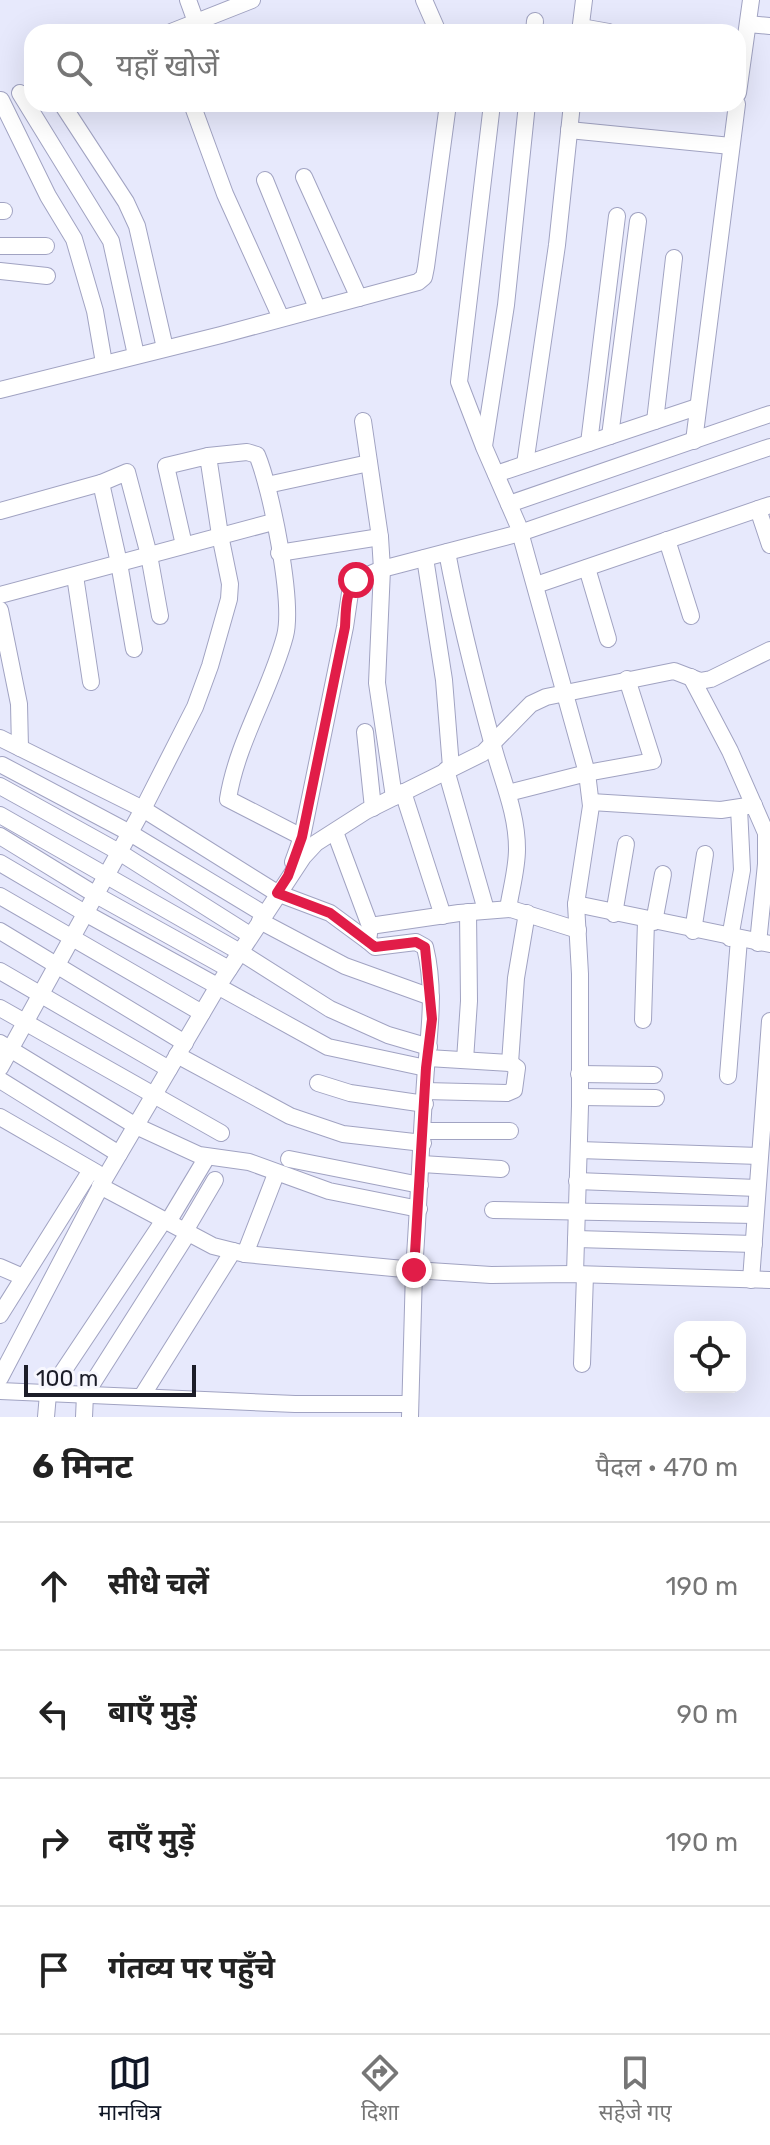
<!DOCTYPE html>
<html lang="hi">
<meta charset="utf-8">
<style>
body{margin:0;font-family:Rubik,"Noto Sans Devanagari",sans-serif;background:#f2f2f2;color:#222}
.controls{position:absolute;right:24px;bottom:24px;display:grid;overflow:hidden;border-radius:16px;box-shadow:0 8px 32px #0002}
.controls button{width:72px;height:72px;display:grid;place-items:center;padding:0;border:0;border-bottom:2px solid #e0e0e0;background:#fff;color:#222;font:40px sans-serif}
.scale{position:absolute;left:24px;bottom:20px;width:172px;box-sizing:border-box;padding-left:8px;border:4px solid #1c1d28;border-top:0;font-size:22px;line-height:28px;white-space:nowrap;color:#1c1d28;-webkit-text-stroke:6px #f7f7fe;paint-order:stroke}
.stop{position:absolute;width:24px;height:24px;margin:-18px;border:6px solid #e11d48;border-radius:50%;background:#fff}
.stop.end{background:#e11d48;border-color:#fff;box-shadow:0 2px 8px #0008}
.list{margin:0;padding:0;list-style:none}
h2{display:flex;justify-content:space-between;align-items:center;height:104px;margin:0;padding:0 32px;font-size:34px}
h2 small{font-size:26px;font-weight:400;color:#767676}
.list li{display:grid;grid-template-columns:52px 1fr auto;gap:24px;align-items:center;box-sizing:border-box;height:128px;padding:0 32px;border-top:2px solid #e0e0e0}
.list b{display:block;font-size:30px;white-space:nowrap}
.list em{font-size:26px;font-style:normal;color:#767676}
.icon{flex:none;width:44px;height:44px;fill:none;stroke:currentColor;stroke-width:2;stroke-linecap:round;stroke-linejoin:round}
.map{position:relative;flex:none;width:770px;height:1417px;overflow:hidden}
.search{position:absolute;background:#fff;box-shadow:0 8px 32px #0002;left:24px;right:24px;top:24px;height:88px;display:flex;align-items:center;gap:20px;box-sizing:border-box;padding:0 28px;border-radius:24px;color:#767676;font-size:30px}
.sheet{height:616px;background:#fff}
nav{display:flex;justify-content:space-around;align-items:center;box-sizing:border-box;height:112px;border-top:2px solid #e0e0e0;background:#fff;font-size:22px;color:#767676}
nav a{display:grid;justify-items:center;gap:4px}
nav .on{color:#111827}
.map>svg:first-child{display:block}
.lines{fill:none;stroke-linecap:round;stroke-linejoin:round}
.minor-casing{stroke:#a1a3c2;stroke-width:18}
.minor{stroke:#fff;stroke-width:16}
.route{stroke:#e11d48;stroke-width:10}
</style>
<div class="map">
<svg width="770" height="1417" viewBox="0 0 770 1417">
<rect width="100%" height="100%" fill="#e7e9fc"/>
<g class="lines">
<defs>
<g id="minor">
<polyline points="188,0 196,22"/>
<polyline points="424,0 438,32"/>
<polyline points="748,24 770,26"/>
<polyline points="581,27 609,32"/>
<polyline points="171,32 252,0"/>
<polyline points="534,32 535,21"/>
<polyline points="580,32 584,0"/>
<polyline points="20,93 111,241 136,355"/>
<polyline points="738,93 751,0"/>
<polyline points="1,100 48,196 74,239 95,311 104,363"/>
<polyline points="62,104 126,202 137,226 165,348"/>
<polyline points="192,104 225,194 281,318"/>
<polyline points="492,104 459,382 484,447 518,525 587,773 591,806 576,904 580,974 580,1106 575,1274"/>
<polyline points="569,130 731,146"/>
<polyline points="304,177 359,298"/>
<polyline points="265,180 317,308"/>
<polyline points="0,211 4,211"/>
<polyline points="0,246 46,246"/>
<polyline points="0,271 47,276"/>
<polyline points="0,390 221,335 418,282 424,277 426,267 448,104"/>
<polyline points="363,421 380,537 382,569 377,683 394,797"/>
<polyline points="655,421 674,258"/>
<polyline points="610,436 638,221"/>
<polyline points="694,441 737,104"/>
<polyline points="589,443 617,216"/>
<polyline points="484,446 506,305 527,104"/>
<path d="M 208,456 L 247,452 L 257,455 C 271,488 294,602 285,636 C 270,692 237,742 228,799 L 302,837"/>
<polyline points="525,464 557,245 572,104"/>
<polyline points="496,474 697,407"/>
<polyline points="101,483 119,563 134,649"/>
<polyline points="267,485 369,463"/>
<polyline points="509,504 770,414"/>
<polyline points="758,509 770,545"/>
<polyline points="0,511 101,483 127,472 149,555 160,616"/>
<polyline points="667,540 691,616"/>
<path d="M 447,552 C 459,616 475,679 492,742 C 501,778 517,811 517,849 C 517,869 511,889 508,909"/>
<polyline points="279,553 380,537"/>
<polyline points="425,558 444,680 451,767"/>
<polyline points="587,568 608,639"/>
<polyline points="75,576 91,682"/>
<polyline points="536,585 770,505"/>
<polyline points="0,595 273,522"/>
<polyline points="0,610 19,704 20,748"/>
<polyline points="691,677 730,751 766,833 766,864 758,943"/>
<polyline points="365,732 373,808"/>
<polyline points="0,738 143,809 277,893 330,913 368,941"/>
<polyline points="2,765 130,833 264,914"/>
<polyline points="446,770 486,910"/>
<polyline points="0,786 119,852 250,935"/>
<polyline points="403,792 443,916"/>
<polyline points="508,793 587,773 653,761 627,679"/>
<polyline points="591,802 721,810 754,805"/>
<polyline points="0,815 240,952 330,1009 388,1035 429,1047"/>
<path d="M 335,832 L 370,926 L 368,941 L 375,947 L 416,942 L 425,947 C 435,988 430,1027 426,1068 C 421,1135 419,1203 414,1270 L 491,1275 L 575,1274 L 770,1280"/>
<polyline points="0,836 96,895 229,969"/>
<polyline points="293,862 302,837 345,627 351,586 356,580 382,569 520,533 770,447"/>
<polyline points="0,863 85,913 328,1047 426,1068"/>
<polyline points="0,896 202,1013"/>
<polyline points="576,904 770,944"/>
<polyline points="614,914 626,844"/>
<polyline points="260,921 345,966 431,997"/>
<polyline points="654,922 663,874"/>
<polyline points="370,926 459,913 511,909 578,930"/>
<polyline points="0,931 185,1043"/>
<polyline points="693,931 705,854"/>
<polyline points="730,938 742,870 739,808"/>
<polyline points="0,971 169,1069"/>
<polyline points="0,1008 221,1133"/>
<polyline points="643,1020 646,921"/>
<polyline points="0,1043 136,1126 199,1155 249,1162 329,1191 419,1209"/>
<polyline points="177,1055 290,1116 343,1134 423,1143"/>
<polyline points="465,1060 469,1001 468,912"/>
<polyline points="510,1063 516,978 527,913"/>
<polyline points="0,1068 143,809 195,707 210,666 229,599 230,584 220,535 208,456 166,466 184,545"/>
<polyline points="579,1074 654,1075"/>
<polyline points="728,1076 739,939"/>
<polyline points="0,1080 119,1154"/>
<polyline points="318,1083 350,1093 425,1104"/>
<polyline points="425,1091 507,1093 514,1090 517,1068 510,1063 428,1058"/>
<polyline points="580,1097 656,1098"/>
<polyline points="0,1117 97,1173"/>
<polyline points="424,1131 510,1131"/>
<polyline points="579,1150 759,1156"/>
<polyline points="289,1159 420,1185"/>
<polyline points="422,1164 501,1169"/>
<polyline points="577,1181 757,1188"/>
<polyline points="100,1186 213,1246 245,1254 414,1270 410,1417"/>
<polyline points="493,1210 755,1215"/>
<polyline points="168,1222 207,1157"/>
<polyline points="185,1231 215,1180"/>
<polyline points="576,1239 754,1244"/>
<polyline points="245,1254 276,1174"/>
<polyline points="0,1267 23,1277"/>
<polyline points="751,1280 770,1021"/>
<polyline points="0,1315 91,1170"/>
<polyline points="582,1364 585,1275"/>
<polyline points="0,1378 105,1178 218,986 303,857 316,843 366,811 483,753 531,704 546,697 674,671 700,681 711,679 770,650"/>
<polyline points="0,1391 295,1404 410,1404"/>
<polyline points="142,1396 233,1251"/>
<polyline points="46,1417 48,1394 164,1220"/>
<polyline points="84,1417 85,1395 188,1233"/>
</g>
</defs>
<use href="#minor" class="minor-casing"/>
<use href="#minor" class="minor"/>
</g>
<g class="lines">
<path class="route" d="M 356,580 C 345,593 346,611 345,627 L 302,837 L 288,876 L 277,893 L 330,913 L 375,947 L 416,942 L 425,947 L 432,1019 L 426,1068 L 414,1270"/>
</g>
</svg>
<div class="controls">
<button><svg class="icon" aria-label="locate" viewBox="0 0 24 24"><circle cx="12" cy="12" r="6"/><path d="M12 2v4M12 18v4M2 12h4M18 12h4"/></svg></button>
</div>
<div class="scale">100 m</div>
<div class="stop" style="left:356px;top:580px"></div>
<div class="stop end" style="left:414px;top:1270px"></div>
<div class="search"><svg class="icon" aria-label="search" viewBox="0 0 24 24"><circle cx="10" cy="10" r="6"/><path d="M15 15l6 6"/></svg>यहाँ खोजें</div>
</div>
<section class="sheet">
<h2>6 मिनट<small>पैदल · 470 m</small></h2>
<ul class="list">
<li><svg class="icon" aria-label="ahead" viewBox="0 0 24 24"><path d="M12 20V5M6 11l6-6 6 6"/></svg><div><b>सीधे चलें</b></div><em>190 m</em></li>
<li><svg class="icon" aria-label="left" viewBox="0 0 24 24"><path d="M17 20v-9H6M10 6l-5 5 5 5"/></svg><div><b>बाएँ मुड़ें</b></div><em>90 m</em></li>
<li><svg class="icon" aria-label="right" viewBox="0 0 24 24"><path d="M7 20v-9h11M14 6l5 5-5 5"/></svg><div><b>दाएँ मुड़ें</b></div><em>190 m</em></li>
<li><svg class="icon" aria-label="arrive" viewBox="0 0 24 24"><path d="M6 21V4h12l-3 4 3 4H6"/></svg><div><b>गंतव्य पर पहुँचे</b></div></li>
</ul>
</section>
<nav>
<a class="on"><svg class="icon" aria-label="map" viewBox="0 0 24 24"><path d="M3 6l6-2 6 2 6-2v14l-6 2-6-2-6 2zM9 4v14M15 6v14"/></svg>मानचित्र</a>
<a><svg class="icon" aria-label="directions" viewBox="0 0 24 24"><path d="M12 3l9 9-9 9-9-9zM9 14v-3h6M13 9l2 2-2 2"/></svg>दिशा</a>
<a><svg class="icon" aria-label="saved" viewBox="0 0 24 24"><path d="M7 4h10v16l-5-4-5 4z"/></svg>सहेजे गए</a>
</nav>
